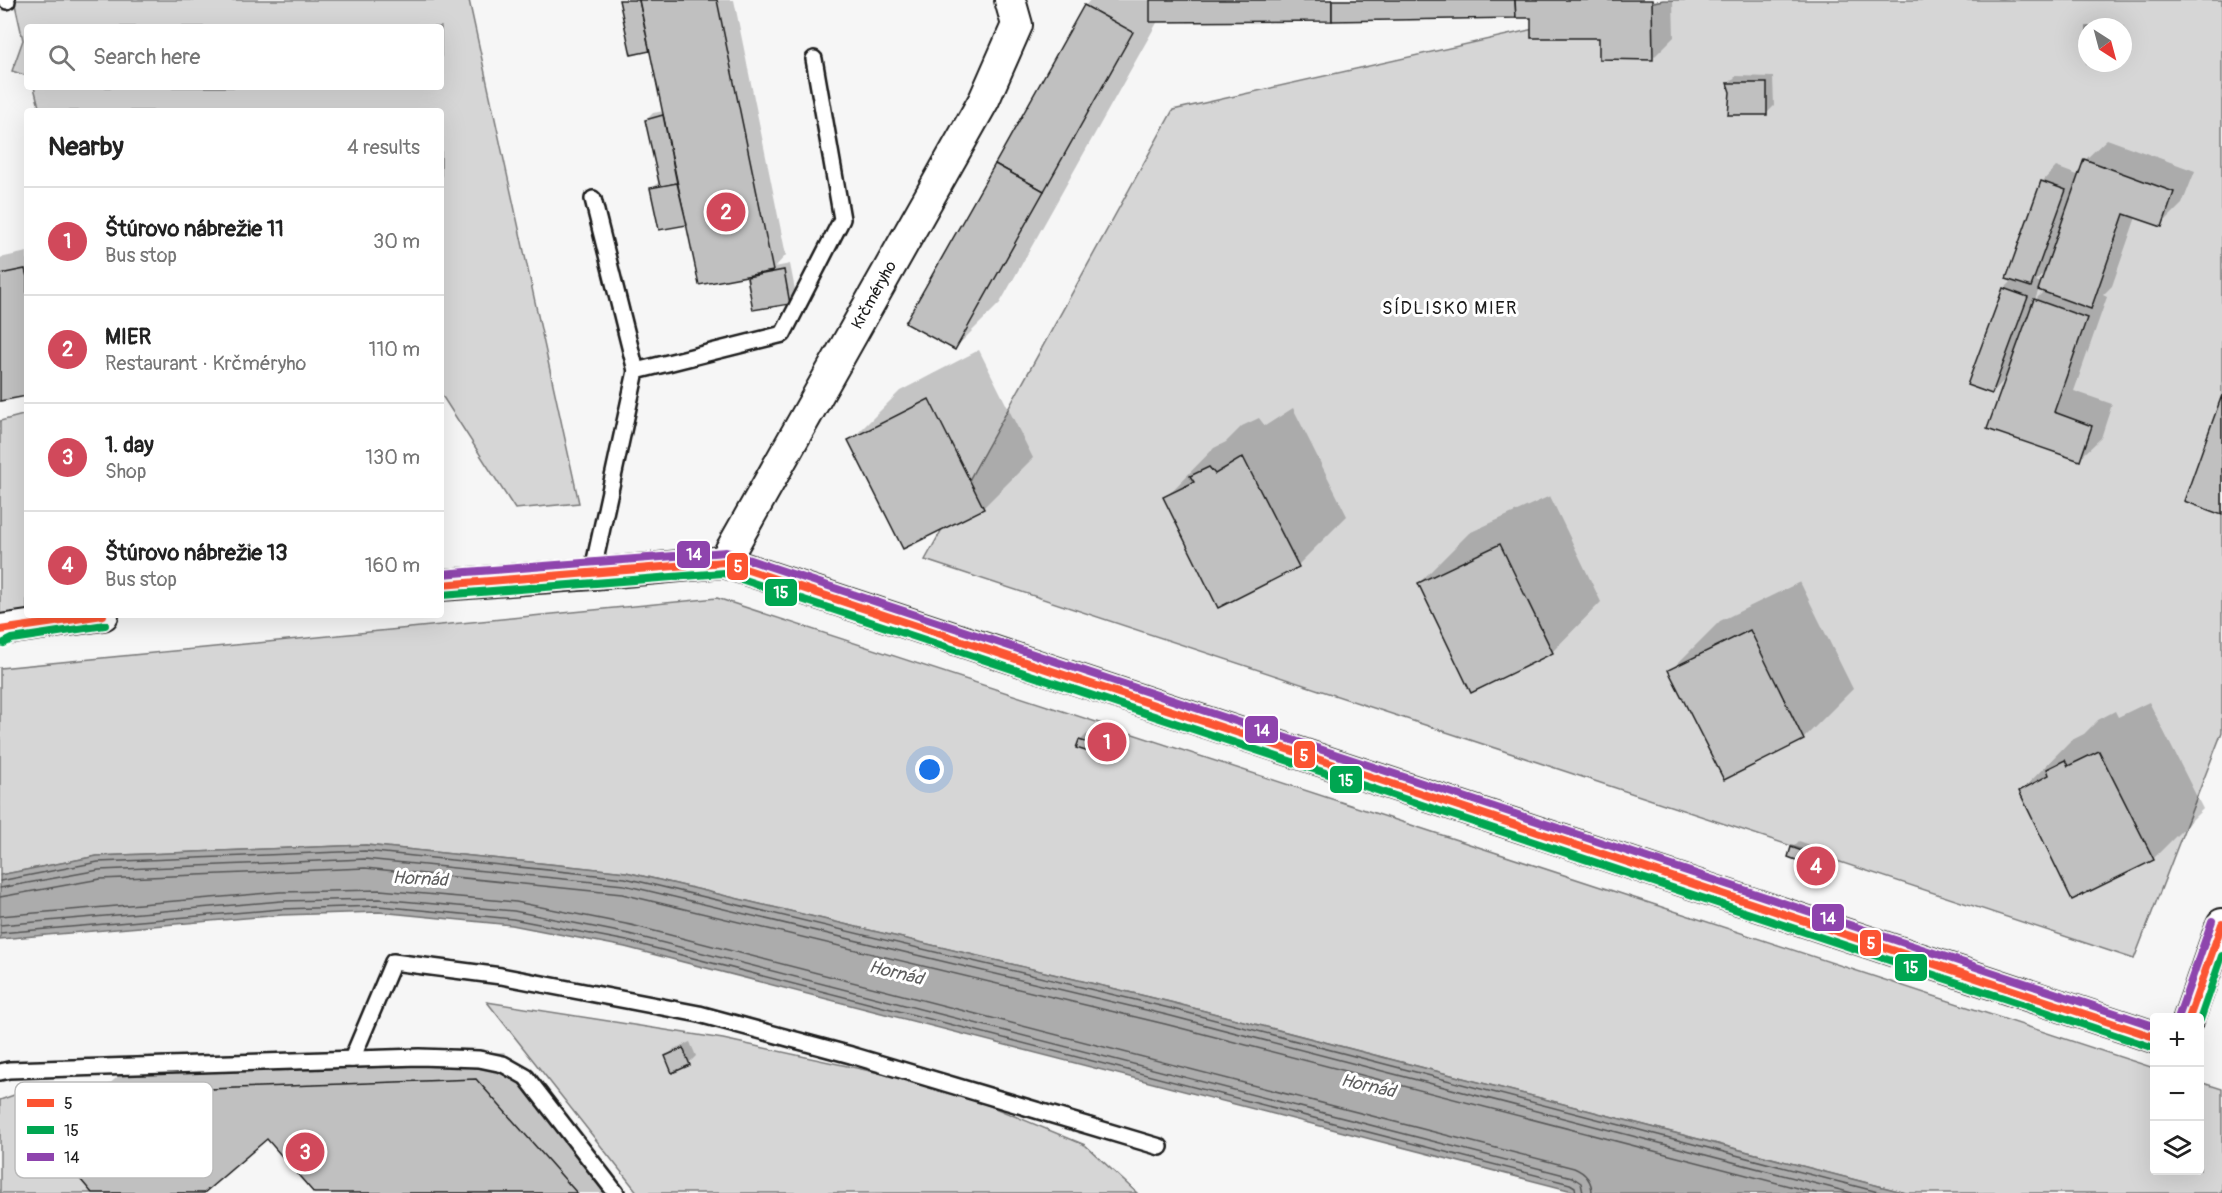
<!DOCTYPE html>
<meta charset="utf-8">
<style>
body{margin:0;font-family:Pangolin,sans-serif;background:#f2f2f2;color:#222}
.controls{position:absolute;right:18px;bottom:18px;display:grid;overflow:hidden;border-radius:6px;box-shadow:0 6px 24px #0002}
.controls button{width:54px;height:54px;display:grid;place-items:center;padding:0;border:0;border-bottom:2px solid #e0e0e0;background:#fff;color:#222;font:30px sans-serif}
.compass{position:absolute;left:2078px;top:18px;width:54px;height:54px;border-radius:50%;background:#fff;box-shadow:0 6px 24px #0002;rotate:144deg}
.you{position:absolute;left:930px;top:770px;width:21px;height:21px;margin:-15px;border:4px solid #fff;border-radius:50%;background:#1a73e8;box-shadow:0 0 0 9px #1a73e833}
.badge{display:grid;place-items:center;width:39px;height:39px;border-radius:50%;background:#d1495b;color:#fff;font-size:20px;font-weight:700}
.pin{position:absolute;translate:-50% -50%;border:3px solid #fff;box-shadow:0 2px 6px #0006}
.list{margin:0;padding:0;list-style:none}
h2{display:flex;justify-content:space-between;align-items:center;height:78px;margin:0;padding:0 24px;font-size:26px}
h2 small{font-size:20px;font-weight:400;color:#767676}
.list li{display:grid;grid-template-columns:39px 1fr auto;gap:18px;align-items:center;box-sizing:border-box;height:108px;padding:0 24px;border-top:2px solid #e0e0e0}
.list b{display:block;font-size:22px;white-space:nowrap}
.list p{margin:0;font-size:20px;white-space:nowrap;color:#767676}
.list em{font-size:20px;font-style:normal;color:#767676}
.icon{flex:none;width:33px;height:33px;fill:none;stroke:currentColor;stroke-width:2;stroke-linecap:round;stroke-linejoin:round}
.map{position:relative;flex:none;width:2222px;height:1193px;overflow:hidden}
.search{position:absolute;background:#fff;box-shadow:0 6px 24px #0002;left:24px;top:24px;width:420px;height:66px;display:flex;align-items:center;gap:15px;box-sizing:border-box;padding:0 21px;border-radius:6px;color:#767676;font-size:22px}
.panel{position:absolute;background:#fff;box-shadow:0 6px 24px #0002;left:24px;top:108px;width:420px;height:510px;border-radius:6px}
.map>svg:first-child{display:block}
.green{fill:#d6d6d6;stroke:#797979;stroke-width:1.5;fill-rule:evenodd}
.water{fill:#acacac;stroke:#727272;stroke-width:1.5}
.shadow{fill:#0003;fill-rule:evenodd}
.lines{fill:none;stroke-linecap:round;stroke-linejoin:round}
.shore{stroke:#565656;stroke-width:1.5}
.building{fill:#c0c0c0;stroke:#1c1c1c;stroke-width:1.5}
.service-casing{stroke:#1c1c1c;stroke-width:20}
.minor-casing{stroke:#1c1c1c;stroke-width:34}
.service{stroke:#fff;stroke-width:15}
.minor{stroke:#fff;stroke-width:30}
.bus-1-casing{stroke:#fff;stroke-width:12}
.bus-2-casing{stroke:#fff;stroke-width:12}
.bus-3-casing{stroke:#fff;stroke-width:12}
.bus-1{stroke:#fc5432;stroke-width:8}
.bus-2{stroke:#00a651;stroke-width:8}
.bus-3{stroke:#8e44ad;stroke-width:8}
.labels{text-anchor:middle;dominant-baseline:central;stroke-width:6;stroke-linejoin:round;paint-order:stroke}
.street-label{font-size:16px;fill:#1c1c1c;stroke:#fff}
.neighbourhood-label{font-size:18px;letter-spacing:1.5px;fill:#1c1c1c;stroke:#fff}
.water-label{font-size:18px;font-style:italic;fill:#5d5d5d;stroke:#fff}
.key{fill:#fff;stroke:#bbb;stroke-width:1.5}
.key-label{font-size:16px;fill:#1c1c1c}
.line-badge{stroke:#fff;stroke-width:2}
.badge-label{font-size:16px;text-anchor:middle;font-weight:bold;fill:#fff}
</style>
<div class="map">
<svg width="2222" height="1193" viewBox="0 0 2222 1193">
<rect width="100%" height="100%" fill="#f6f6f6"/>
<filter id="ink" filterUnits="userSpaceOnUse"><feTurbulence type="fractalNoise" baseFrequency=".0167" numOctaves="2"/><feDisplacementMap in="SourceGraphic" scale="12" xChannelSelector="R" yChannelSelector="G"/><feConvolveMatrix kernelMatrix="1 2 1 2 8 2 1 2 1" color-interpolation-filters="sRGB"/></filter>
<g filter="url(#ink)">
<g class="green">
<polygon points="14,0 469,0 579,503 515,509 441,394 441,111 40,111 34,87 441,87 441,27 27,27 27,76 12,71 23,40"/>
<path d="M 1663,0 L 2222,0 L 2222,732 L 2134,959 L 925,560 L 1173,110 ZM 2087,27 L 2123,27 L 2123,63 L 2087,63 Z"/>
<polygon points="27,414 27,614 0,617 0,421"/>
<polygon points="717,598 2154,1068 2154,1170 2200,1170 2200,1082 2222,1089 2222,1193 1906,1193 1170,1002 626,872 366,845 97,856 0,875 0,668"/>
<polygon points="487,1002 723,1039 944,1087 1085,1145 1137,1193 638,1193"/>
<polygon points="91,1094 177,1193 0,1193 0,1100 14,1095"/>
</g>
<polygon class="water" points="366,845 626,872 1170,1002 1906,1193 1580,1193 625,947 512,925 379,912 282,915 0,939 0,875 97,856"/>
<g class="shadow">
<polygon points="621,0 734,0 786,255 775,267 790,264 796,295 789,302 749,277 752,274 688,223 652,189 660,181 646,120 653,113 664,111 651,49"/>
<polygon points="1090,0 1673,0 1674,37 1653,58 1601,37 1533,17 1158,21 1000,303 955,348 1085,6"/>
<polygon points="1736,76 1773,77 1774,106 1767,113 1731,92 1729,83"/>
<path d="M 2107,139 L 2195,171 L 2182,204 L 2161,225 L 2136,217 L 2112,286 L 2103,295 L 2107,297 L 2074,391 L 2112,404 L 2101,438 L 2079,459 L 2007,377 L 1992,393 L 2004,289 L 2013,280 L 2042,182 L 2056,167 L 2080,176 L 2085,160 ZM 2047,270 L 2042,283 L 2036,281 ZM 2039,289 L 2044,291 L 2035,300 Z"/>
<polygon points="27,252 27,394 0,400 0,258"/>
<polygon points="979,350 1033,458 983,508 904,547 850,441 900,391"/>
<polygon points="1293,408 1347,516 1298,565 1165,498 1214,448 1226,442 1242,426 1259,418 1265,426"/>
<polygon points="1550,496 1601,602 1552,652 1419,583 1469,533"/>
<polygon points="1800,582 1853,689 1803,739 1724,778 1670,671 1720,621"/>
<polygon points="2149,702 2203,809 2153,859 2021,791 2070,741 2084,734 2098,720 2115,711 2118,717"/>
<polygon points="1087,734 1107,740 1105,746 1098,753 1080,741"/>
<polygon points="1799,841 1822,849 1819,856 1794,846 1794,850 1817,858 1812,864 1790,856 1792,848"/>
<polygon points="690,1042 696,1056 689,1063 673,1071 667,1056 674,1049"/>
<polygon points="504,1052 628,1193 316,1193 267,1137 202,1193 94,1193 49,1140 76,1113 130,1066"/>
</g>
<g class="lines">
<g class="shore">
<polyline points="0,881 98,862 365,851 625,878 1169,1008 1882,1193"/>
<polyline points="0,888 99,870 365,859 624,885 1167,1015 1852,1193"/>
<polyline points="0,897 100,879 365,868 622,894 1165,1024 1816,1193"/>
<path d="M 0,916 L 280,892 L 380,890 L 516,902 L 631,925 L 1574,1168 C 1586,1173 1592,1181 1592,1193"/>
<polyline points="0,925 281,901 379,899 514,911 629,934 1572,1177 1581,1183 1583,1193"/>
<polyline points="0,933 281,909 379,906 513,919 627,941 1570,1184 1575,1187 1576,1193"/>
</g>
</g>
<g class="building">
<polygon points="619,0 639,0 650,51 631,55"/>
<polygon points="639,0 717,0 773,271 699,285"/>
<polygon points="1150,0 1332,0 1332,21 1150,22"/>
<polygon points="1332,0 1515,0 1516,18 1332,21"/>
<polygon points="1515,0 1652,0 1653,60 1599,59 1599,38 1531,38 1531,18 1516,18"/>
<polygon points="1084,5 1133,32 1044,191 995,164"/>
<polygon points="1727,83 1767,83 1767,115 1728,115 1730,92"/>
<polygon points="663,115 677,183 660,187 645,120"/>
<polygon points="2084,159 2174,192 2162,227 2124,214 2091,309 2038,290"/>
<polygon points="995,164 1044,191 955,350 905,323"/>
<polygon points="2041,181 2066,190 2031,287 2006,279"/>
<polygon points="677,183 687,225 659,230 650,188"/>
<polygon points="25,269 27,277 27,396 0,401 0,274"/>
<polygon points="784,270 790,304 753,310 747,277"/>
<polygon points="2003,288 2028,297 1992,394 1967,385"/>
<polygon points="2034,299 2087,318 2054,412 2092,426 2080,461 1987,429"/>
<polygon points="2222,395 2222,515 2184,501"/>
<polygon points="929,399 984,509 903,549 848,440"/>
<polygon points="1243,457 1299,567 1218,608 1163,497 1194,482 1190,476 1209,467 1215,474"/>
<polygon points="1500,544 1553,653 1471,693 1418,583"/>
<polygon points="1750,630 1804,740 1724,780 1668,670"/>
<polygon points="1079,740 1101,747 1099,755 1076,748"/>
<polygon points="2099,751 2154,860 2072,900 2019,791 2049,775 2047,769 2065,760 2068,766"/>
<polygon points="1791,847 1816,856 1812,866 1788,857"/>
<polygon points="683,1048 690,1065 672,1073 665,1056"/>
<polygon points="476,1079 577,1193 314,1193 267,1139 204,1193 92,1193 47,1140 101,1093"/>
</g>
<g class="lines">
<defs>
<g id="service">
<polyline points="6,0 7,1"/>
<polyline points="593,199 636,371"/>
<polyline points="592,574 636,371 783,334 842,219 814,59"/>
<polyline points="352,1059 393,962 501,976 699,1014 851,1055 1160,1147"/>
<polyline points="0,1072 9,1070 419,1057 479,1059 503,1064 526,1077 616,1193"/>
</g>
<g id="minor">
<polyline points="724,562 984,100 1017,25 1010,0"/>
<polyline points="441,585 592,574 724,562 2154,1037"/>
<polyline points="0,630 103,615"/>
<polyline points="2189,1018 2222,924"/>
</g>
</defs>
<use href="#service" class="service-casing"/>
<use href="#minor" class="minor-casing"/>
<use href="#service" class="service"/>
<use href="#minor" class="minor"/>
<defs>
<g id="bus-1">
<polyline points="441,585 724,562 2154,1037"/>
<polyline points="0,630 103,615"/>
<polyline points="2189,1018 2222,924"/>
</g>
<g id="bus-2">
<polyline points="442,595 723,573 2151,1047"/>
<polyline points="4,643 12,639 105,625"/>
<polyline points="2200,1020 2222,956"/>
</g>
<g id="bus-3">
<polyline points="441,574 726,552 2154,1026"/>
<polyline points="2179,1015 2212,921"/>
</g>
</defs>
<use href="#bus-1" class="bus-1-casing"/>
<use href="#bus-2" class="bus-2-casing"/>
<use href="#bus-3" class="bus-3-casing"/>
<use href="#bus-1" class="bus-1"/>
<use href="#bus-2" class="bus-2"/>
<use href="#bus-3" class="bus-3"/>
</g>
</g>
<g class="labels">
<g class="street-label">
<text transform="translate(874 295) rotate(-61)">Krčméryho</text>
</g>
<g class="neighbourhood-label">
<text x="1450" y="308">SÍDLISKO MIER</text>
</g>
<g class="water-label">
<text transform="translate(420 879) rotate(3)">Hornád</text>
<text transform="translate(896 973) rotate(14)">Hornád</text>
<text transform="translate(1368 1086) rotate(13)">Hornád</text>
</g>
</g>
<rect x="15" y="1082" width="198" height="96" rx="9" class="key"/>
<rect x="27" y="1099" width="27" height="8" fill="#fc5432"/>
<rect x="27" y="1126" width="27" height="8" fill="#00a651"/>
<rect x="27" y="1153" width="27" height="8" fill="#8e44ad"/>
<g class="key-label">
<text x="64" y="1109">5</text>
<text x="64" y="1136">15</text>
<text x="64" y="1163">14</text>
</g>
<g class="line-badge">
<rect x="676" y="540" width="35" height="29" rx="6" fill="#8e44ad"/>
<rect x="726" y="552" width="23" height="29" rx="6" fill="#fc5432"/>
<rect x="764" y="578" width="34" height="29" rx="6" fill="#00a651"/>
<rect x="1244" y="715" width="35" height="29" rx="6" fill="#8e44ad"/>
<rect x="1293" y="740" width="23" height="29" rx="6" fill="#fc5432"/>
<rect x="1329" y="765" width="34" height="29" rx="6" fill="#00a651"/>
<rect x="1811" y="903" width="34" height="29" rx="6" fill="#8e44ad"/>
<rect x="1859" y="929" width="23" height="28" rx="6" fill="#fc5432"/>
<rect x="1894" y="953" width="34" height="29" rx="6" fill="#00a651"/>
</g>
<g class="badge-label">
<text x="694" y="560">14</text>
<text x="738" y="572">5</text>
<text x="781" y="598">15</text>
<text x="1262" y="736">14</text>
<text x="1304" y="761">5</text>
<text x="1346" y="786">15</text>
<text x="1828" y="924">14</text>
<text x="1871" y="949">5</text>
<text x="1911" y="973">15</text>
</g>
</svg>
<div class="controls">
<button>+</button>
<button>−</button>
<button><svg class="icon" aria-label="layers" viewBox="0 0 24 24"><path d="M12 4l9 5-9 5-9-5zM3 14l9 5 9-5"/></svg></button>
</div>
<svg class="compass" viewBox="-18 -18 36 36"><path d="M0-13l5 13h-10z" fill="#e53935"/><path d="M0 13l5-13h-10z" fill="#767676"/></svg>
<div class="you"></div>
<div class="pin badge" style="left:1107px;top:742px">1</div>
<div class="pin badge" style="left:726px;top:212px">2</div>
<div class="pin badge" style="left:305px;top:1152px">3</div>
<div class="pin badge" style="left:1816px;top:866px">4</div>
<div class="search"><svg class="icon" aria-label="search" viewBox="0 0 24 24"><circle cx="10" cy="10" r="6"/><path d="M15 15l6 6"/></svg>Search here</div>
<section class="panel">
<h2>Nearby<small>4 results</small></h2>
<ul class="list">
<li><span class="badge">1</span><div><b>Štúrovo nábrežie 11</b><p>Bus stop</p></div><em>30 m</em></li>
<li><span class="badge">2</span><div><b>MIER</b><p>Restaurant · Krčméryho</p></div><em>110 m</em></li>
<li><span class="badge">3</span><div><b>1. day</b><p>Shop</p></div><em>130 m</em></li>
<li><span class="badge">4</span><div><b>Štúrovo nábrežie 13</b><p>Bus stop</p></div><em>160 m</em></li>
</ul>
</section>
</div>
